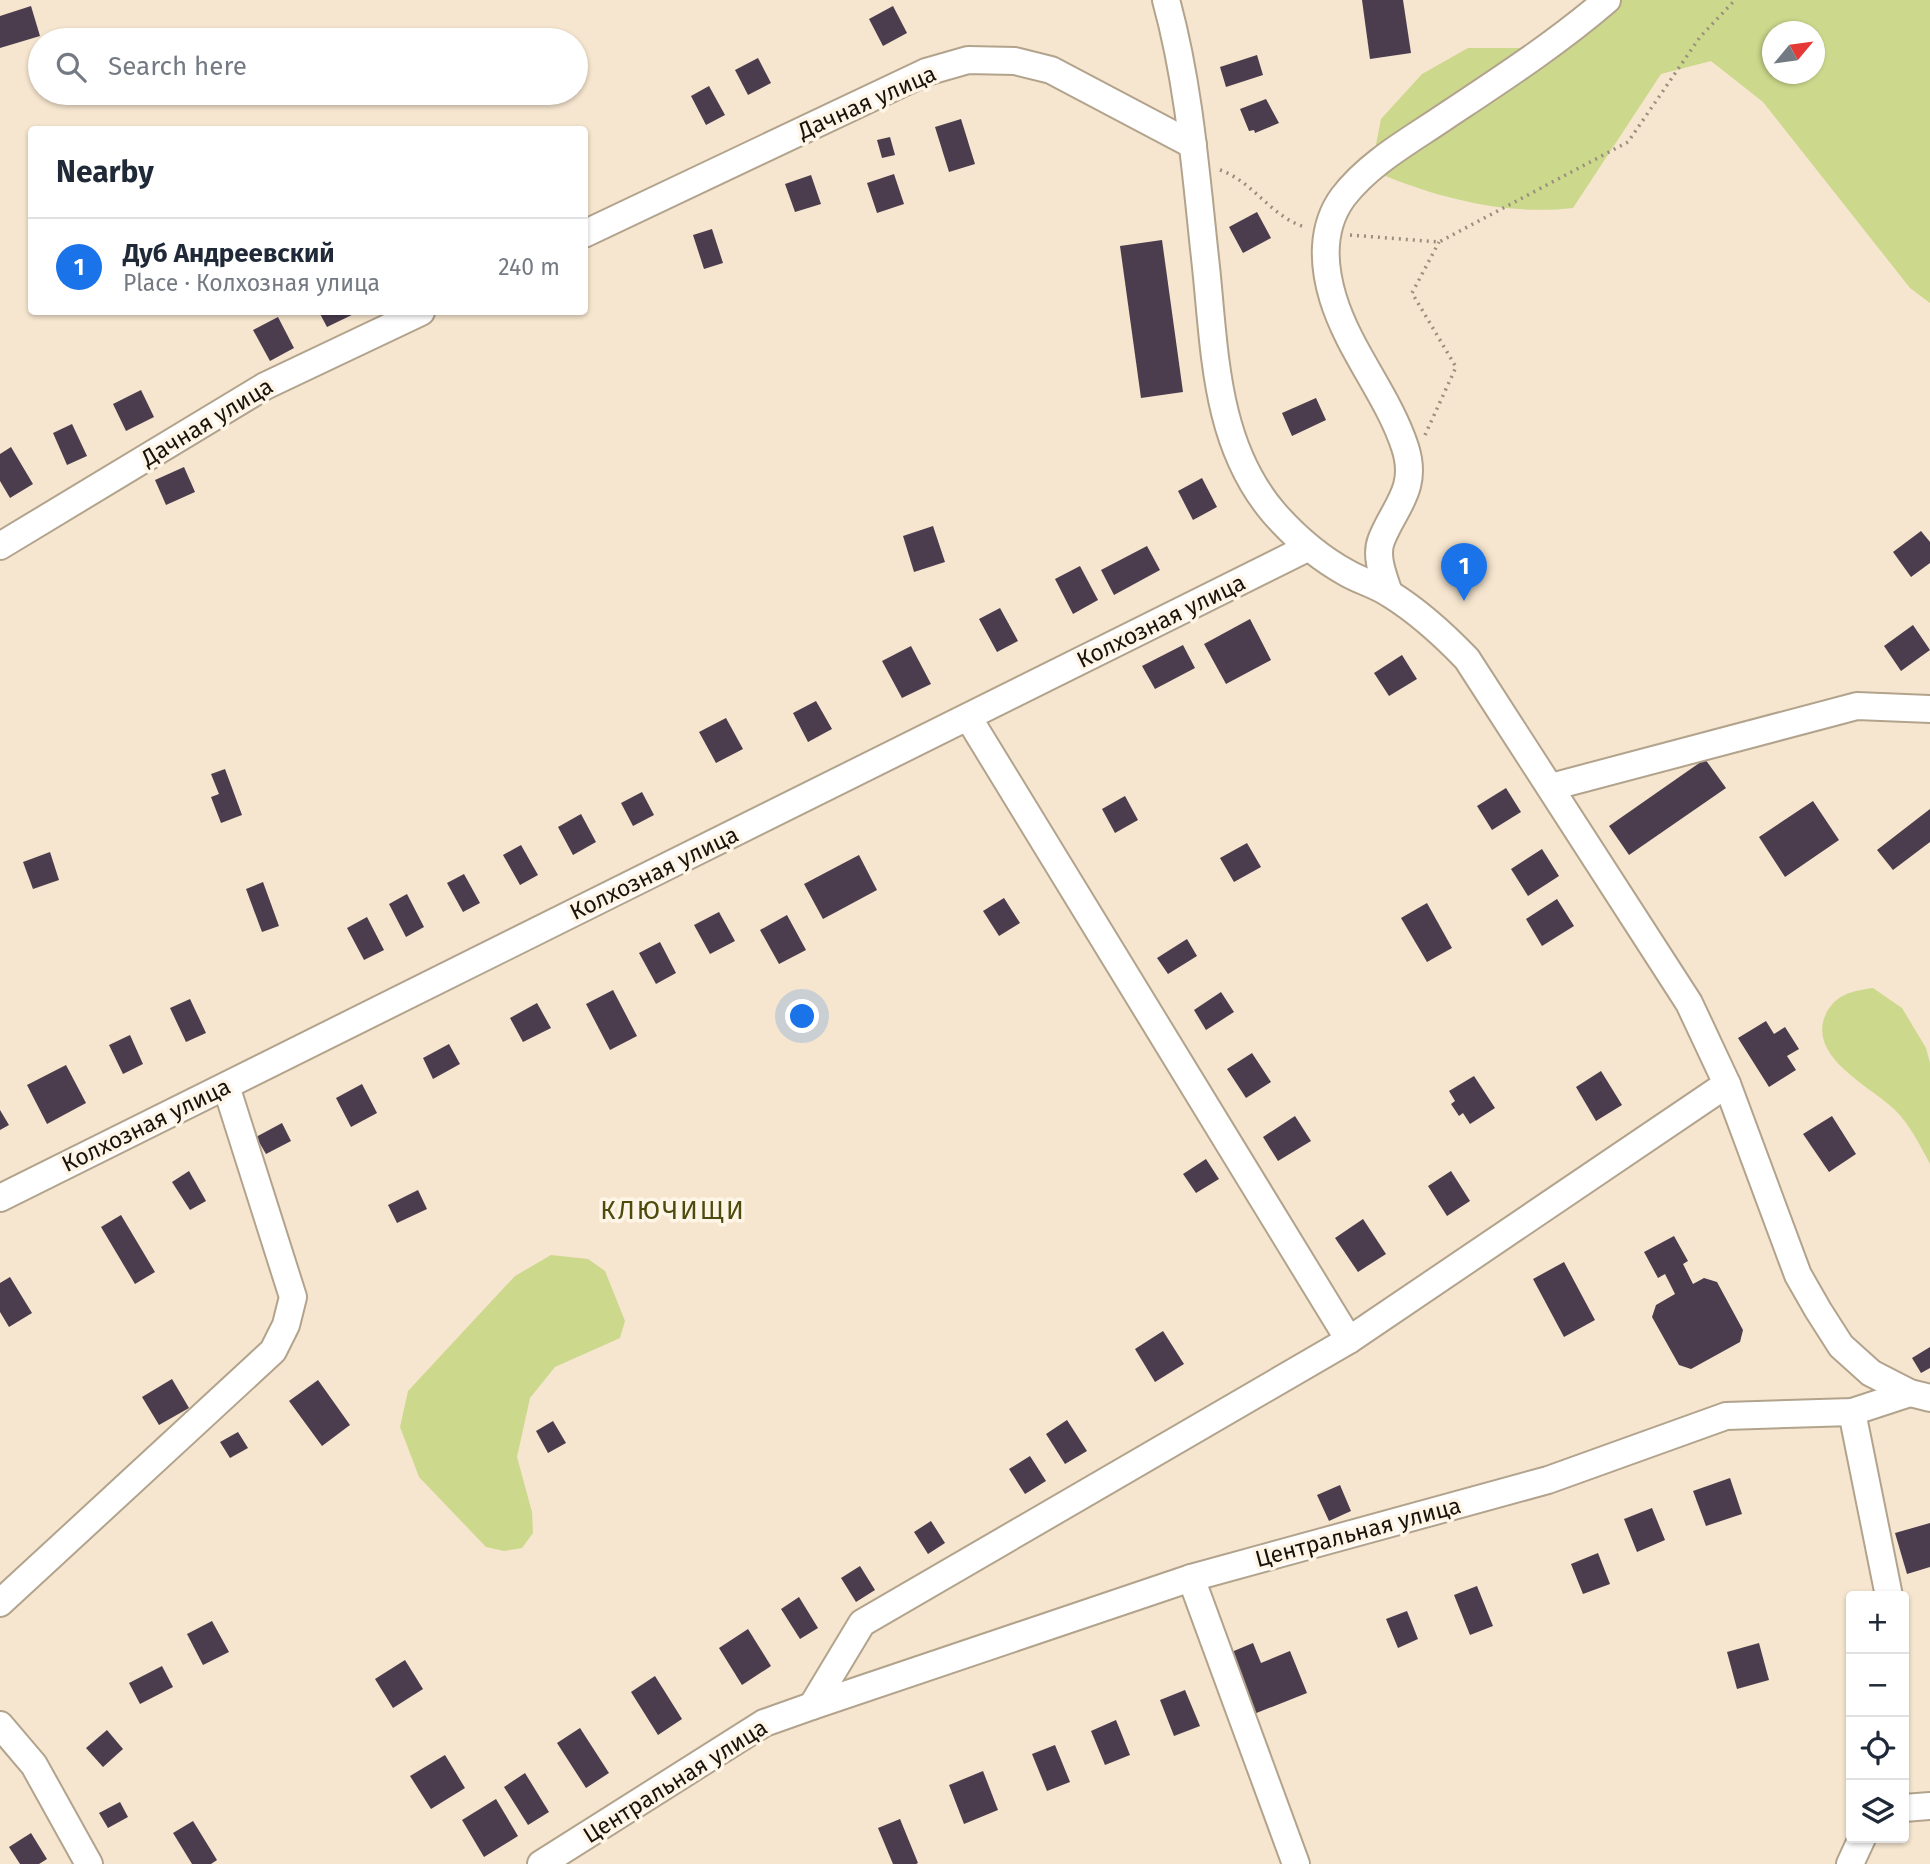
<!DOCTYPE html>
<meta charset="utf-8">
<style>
body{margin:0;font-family:"Fira Sans",sans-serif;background:#f6f6f7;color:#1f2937}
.controls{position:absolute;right:21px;bottom:21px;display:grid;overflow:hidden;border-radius:7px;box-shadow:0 2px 5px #0004}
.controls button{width:63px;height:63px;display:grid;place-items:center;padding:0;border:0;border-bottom:2px solid #e0e1e3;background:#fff;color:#1f2937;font:35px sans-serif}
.compass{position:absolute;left:1762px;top:21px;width:63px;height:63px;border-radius:50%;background:#fff;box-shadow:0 2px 5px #0004;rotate:61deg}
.you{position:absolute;left:803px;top:1017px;width:24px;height:24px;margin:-18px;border:5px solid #fff;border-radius:50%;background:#1a73e8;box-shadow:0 0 0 10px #1a73e833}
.badge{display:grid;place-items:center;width:46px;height:46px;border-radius:50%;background:#1a73e8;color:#fff;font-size:23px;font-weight:700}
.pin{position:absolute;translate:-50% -58px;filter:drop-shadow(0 2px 4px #0008)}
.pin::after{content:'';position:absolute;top:37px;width:24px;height:21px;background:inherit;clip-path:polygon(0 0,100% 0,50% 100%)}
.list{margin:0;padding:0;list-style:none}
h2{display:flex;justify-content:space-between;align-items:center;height:91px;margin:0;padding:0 28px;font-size:30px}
h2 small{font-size:23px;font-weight:400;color:#747a83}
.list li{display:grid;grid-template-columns:46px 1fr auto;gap:21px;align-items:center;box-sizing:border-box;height:98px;padding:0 28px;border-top:2px solid #e0e1e3}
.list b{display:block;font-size:26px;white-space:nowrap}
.list p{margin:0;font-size:23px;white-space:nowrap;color:#747a83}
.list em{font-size:23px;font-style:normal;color:#747a83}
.icon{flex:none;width:38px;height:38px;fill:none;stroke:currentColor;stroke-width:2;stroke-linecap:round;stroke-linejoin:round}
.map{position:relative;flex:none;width:1930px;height:1864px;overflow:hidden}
.search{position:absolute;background:#fff;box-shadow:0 2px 5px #0004;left:28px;top:28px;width:560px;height:77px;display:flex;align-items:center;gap:18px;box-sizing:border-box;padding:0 24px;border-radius:38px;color:#747a83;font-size:26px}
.panel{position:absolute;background:#fff;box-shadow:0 2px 5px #0004;left:28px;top:126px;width:560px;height:189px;border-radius:7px}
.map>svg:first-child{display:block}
.green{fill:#ccd88c;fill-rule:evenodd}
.building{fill:#4b3d4e}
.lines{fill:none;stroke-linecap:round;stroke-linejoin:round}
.minor-casing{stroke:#b2a38d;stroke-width:30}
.path{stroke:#9a8e7e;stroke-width:3.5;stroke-dasharray:2 5;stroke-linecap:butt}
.minor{stroke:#fff;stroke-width:26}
.labels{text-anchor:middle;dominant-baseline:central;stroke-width:7;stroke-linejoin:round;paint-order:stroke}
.street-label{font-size:23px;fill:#18130b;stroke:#fef5e7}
.quarter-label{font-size:26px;letter-spacing:2px;fill:#4d4c0e;stroke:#fef5e7}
</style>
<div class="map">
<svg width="1930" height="1864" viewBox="0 0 1930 1864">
<rect width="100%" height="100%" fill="#f6e6cf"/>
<g class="green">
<path d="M 1617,0 L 1930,0 L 1930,303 L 1910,288 L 1763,102 L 1711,61 L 1661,74 L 1573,208 C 1505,216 1433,197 1371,170 L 1381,119 L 1422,74 L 1468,48 L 1523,48 L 1581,34 ZM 1772,32 L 1814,32 L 1814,74 L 1772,74 Z"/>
<path d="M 1873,988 L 1902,1008 L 1926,1048 L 1930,1063 L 1930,1164 C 1920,1145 1910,1125 1895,1110 C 1872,1087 1808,1058 1825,1016 C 1834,995 1851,991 1873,988 Z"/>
<polygon points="551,1255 588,1259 605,1271 625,1321 620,1338 555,1367 530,1398 517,1457 532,1512 533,1533 522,1548 504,1551 486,1547 419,1477 400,1427 408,1391 515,1276"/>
</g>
<g class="building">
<polygon points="1362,0 1403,0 1411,53 1370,59"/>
<polygon points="31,6 40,36 0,48 0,16"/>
<polygon points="893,6 907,33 883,46 869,19"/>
<polygon points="1257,55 1263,75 1226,87 1220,67"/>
<polygon points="758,58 771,83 748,95 735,70"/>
<polygon points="709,86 725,115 706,125 691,96"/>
<polygon points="1266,99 1279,123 1255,133 1254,130 1249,131 1240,109"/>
<polygon points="961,119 975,164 949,172 935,127"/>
<polygon points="890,137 895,155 882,158 877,140"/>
<polygon points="894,174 904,204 877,213 867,183"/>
<polygon points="811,175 821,204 795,212 785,184"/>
<polygon points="1257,212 1271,238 1243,253 1229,227"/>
<polygon points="712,229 723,263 704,269 693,235"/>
<polygon points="1162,240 1183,392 1141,398 1120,246"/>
<polygon points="319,312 358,312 327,327"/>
<polygon points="278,317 294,348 270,361 253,330"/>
<polygon points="141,390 154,417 126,431 113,404"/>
<polygon points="1316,398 1326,420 1292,436 1282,413"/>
<polygon points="72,424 87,456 67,465 53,433"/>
<polygon points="11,447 33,484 10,498 0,481 0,454"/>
<polygon points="184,467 195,492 166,505 155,480"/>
<polygon points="1202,478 1217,507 1193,520 1178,491"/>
<polygon points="933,526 945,562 914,572 903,536"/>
<polygon points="1921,531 1930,542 1930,563 1911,577 1893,552"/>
<polygon points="1147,546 1160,570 1114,595 1101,570"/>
<polygon points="1080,566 1098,600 1073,614 1055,579"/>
<polygon points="1000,608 1018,641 997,652 979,619"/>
<polygon points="1250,619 1271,660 1226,684 1204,644"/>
<polygon points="1913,625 1930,650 1901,671 1884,646"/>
<polygon points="1183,645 1195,668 1155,689 1142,666"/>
<polygon points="911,646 931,684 902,698 882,661"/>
<polygon points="1402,655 1417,679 1389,696 1374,673"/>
<polygon points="816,701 832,729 808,742 793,713"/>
<polygon points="726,718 743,749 716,763 699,732"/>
<polygon points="1705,759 1726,788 1629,855 1609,826"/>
<polygon points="225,769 242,815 221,823 211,797 219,794 211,774"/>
<polygon points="1506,788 1521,812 1492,830 1477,806"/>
<polygon points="642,792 654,815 633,826 621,803"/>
<polygon points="1125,796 1138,820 1115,833 1102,809"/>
<polygon points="1813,801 1839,840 1785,877 1759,837"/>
<polygon points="1930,809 1930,842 1893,870 1877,850"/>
<polygon points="581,814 596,842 573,855 558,827"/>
<polygon points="1247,843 1261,867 1234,882 1220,858"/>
<polygon points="521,845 538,875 520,885 503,855"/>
<polygon points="1542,849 1559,876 1528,896 1511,869"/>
<polygon points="50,852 59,880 33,889 23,862"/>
<polygon points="859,855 877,890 823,919 804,884"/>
<polygon points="464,874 480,903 463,912 447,883"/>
<polygon points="263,882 279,926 262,932 246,889"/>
<polygon points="407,894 424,927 406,937 389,904"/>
<polygon points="1004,898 1020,923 999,936 983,911"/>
<polygon points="1557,899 1574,926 1542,946 1526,919"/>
<polygon points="1427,903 1452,948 1427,962 1401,918"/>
<polygon points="719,912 735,941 710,954 694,925"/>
<polygon points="787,915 806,950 779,964 760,930"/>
<polygon points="367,917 384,950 364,960 347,928"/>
<polygon points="1187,939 1197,956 1168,974 1157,958"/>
<polygon points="660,942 676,973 656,984 639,953"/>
<polygon points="613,990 637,1036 610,1050 586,1004"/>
<polygon points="1221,992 1234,1012 1206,1030 1194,1010"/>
<polygon points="190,999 206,1033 186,1042 170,1008"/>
<polygon points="537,1003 551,1028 523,1042 510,1018"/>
<polygon points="1766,1021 1774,1034 1785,1027 1799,1049 1787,1056 1796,1070 1769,1087 1738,1038"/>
<polygon points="130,1035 143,1064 123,1074 109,1045"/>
<polygon points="449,1044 460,1064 433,1079 423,1058"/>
<polygon points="1252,1053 1271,1082 1246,1098 1227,1069"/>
<polygon points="66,1065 86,1103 47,1124 27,1085"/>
<polygon points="1601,1071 1622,1105 1596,1121 1576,1087"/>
<polygon points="1474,1076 1495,1108 1470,1124 1463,1113 1459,1116 1451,1104 1455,1101 1449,1091"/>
<polygon points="362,1084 377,1113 351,1127 336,1098"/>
<polygon points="0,1110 9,1125 0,1130"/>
<polygon points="1295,1116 1311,1141 1278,1161 1263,1137"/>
<polygon points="1832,1116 1856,1154 1829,1172 1803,1134"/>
<polygon points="282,1123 291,1141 266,1154 256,1137"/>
<polygon points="1206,1159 1219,1179 1196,1193 1183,1174"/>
<polygon points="189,1171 206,1201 190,1210 172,1182"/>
<polygon points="1451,1171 1470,1201 1447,1216 1428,1186"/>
<polygon points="418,1190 427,1209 397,1223 388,1205"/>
<polygon points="121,1215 155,1272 135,1284 101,1227"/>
<polygon points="1363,1219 1386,1254 1358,1272 1335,1238"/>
<polygon points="1674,1236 1688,1261 1683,1264 1693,1284 1704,1278 1717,1282 1743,1330 1740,1342 1691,1369 1679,1365 1652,1317 1656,1305 1675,1294 1665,1274 1658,1278 1644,1252"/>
<polygon points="1564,1262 1595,1320 1564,1337 1533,1279"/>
<polygon points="10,1277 32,1313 9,1327 0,1312 0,1283"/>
<polygon points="1163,1331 1184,1364 1155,1382 1135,1349"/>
<polygon points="1930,1347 1930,1368 1921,1373 1912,1358"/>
<polygon points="172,1379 189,1408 159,1425 142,1397"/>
<polygon points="318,1380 350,1425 322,1446 289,1401"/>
<polygon points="1067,1420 1087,1451 1065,1464 1046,1434"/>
<polygon points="553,1421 566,1443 548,1453 536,1431"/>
<polygon points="238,1432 248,1448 230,1458 220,1442"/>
<polygon points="1030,1456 1046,1481 1025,1494 1009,1469"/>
<polygon points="1730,1478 1742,1514 1706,1526 1693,1491"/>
<polygon points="1340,1485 1351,1511 1329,1521 1317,1495"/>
<polygon points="1652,1508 1665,1540 1637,1552 1624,1519"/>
<polygon points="931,1521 945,1543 928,1554 914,1532"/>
<polygon points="1930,1523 1930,1567 1907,1574 1895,1533"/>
<polygon points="1598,1553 1610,1584 1583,1594 1571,1564"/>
<polygon points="860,1566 875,1590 856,1602 841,1578"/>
<polygon points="1477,1586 1493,1626 1470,1635 1454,1595"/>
<polygon points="799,1597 818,1628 800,1639 781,1609"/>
<polygon points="1407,1611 1418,1639 1398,1648 1386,1619"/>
<polygon points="212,1621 229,1652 203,1665 187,1634"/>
<polygon points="748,1629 771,1666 742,1685 719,1648"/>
<polygon points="1253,1643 1261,1663 1290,1651 1307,1693 1254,1714 1229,1653"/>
<polygon points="1759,1643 1769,1680 1737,1689 1727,1652"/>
<polygon points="405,1660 423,1689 393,1708 375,1679"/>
<polygon points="162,1666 173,1687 140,1704 129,1683"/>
<polygon points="655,1676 682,1719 658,1735 631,1692"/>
<polygon points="1185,1690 1200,1726 1174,1736 1160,1700"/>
<polygon points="1116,1720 1130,1755 1105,1765 1091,1731"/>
<polygon points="580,1728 609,1773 586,1788 557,1743"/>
<polygon points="107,1730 123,1749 103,1767 86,1748"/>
<polygon points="1055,1745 1070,1782 1047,1791 1032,1754"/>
<polygon points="445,1755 465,1788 431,1809 410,1776"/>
<polygon points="983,1771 998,1810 964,1824 949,1785"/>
<polygon points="525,1773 549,1812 528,1825 504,1787"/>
<polygon points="496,1799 518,1836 484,1857 462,1820"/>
<polygon points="120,1802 128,1817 108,1828 99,1813"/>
<polygon points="900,1819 918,1863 916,1864 893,1864 878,1828"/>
<polygon points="193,1821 217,1860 211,1864 192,1864 173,1833"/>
<polygon points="31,1833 47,1859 39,1864 20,1864 9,1847"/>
</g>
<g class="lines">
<defs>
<g id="minor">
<path d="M 1166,0 C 1190,87 1196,177 1206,267 C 1215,352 1215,444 1274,513 C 1296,538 1318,557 1347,573 C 1361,581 1377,585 1390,594 C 1419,612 1443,634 1467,659 L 1689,1003 L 1727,1084 L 1798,1275 L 1818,1310 L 1841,1346 L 1871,1373 L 1910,1393 L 1930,1398"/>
<polyline points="584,234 926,72 968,60 1015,61 1051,70 1193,145"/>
<polyline points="0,546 265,386 421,312"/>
<path d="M 1389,593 C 1384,578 1375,557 1381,541 C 1393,508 1419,490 1405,447 C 1388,395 1349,351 1333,298 C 1323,265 1321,227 1343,197 C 1369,163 1409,141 1443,118 C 1500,80 1556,44 1607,0"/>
<polyline points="968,717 1349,1340"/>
<polyline points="1551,787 1857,706 1930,709"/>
<polyline points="0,1198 1307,548"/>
<polyline points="1852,1412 1889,1596"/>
<polyline points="1191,1578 1296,1864"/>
<polyline points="0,1603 273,1351 286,1325 293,1297 226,1086"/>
<polyline points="812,1706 862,1623 1349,1340 1727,1084"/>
<polyline points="0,1725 34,1765 89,1864"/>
<polyline points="1904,1808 1930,1806"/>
<polyline points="541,1864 764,1723 812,1706 1191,1578 1548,1480 1726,1416 1852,1412 1910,1393"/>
<polyline points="1850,1864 1862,1838"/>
</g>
</defs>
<use href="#minor" class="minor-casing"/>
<g class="path">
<path d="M 1220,170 C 1254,182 1271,217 1305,227"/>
<polyline points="1350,235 1439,242 1628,142 1700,37 1735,0"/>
<polyline points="1425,435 1456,367 1412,293 1439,242"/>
</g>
<use href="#minor" class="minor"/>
</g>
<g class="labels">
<g class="street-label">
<text transform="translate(867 102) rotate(-24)">Дачная улица</text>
<text transform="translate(207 422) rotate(-31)">Дачная улица</text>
<text transform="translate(1161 621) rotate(-26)">Колхозная улица</text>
<text transform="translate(654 873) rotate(-26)">Колхозная улица</text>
<text transform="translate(146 1125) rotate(-26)">Колхозная улица</text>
<text transform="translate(1358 1532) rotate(-15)">Центральная улица</text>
<text transform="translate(675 1781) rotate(-32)">Центральная улица</text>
</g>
<g class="quarter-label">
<text x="673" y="1210">КЛЮЧИЩИ</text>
</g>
</g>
</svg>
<div class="controls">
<button>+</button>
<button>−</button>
<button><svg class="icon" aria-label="locate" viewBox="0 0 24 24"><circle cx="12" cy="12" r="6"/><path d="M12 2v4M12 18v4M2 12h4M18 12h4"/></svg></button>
<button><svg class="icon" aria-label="layers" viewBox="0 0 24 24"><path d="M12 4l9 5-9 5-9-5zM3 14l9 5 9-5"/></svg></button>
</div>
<svg class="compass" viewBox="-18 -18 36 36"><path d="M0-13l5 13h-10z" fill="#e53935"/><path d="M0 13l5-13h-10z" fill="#747a83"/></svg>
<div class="you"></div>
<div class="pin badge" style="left:1464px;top:601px">1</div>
<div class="search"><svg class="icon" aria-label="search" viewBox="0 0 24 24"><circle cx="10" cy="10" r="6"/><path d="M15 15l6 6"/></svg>Search here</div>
<section class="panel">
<h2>Nearby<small></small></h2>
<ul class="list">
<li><span class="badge">1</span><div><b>Дуб Андреевский</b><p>Place · Колхозная улица</p></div><em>240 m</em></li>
</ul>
</section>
</div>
